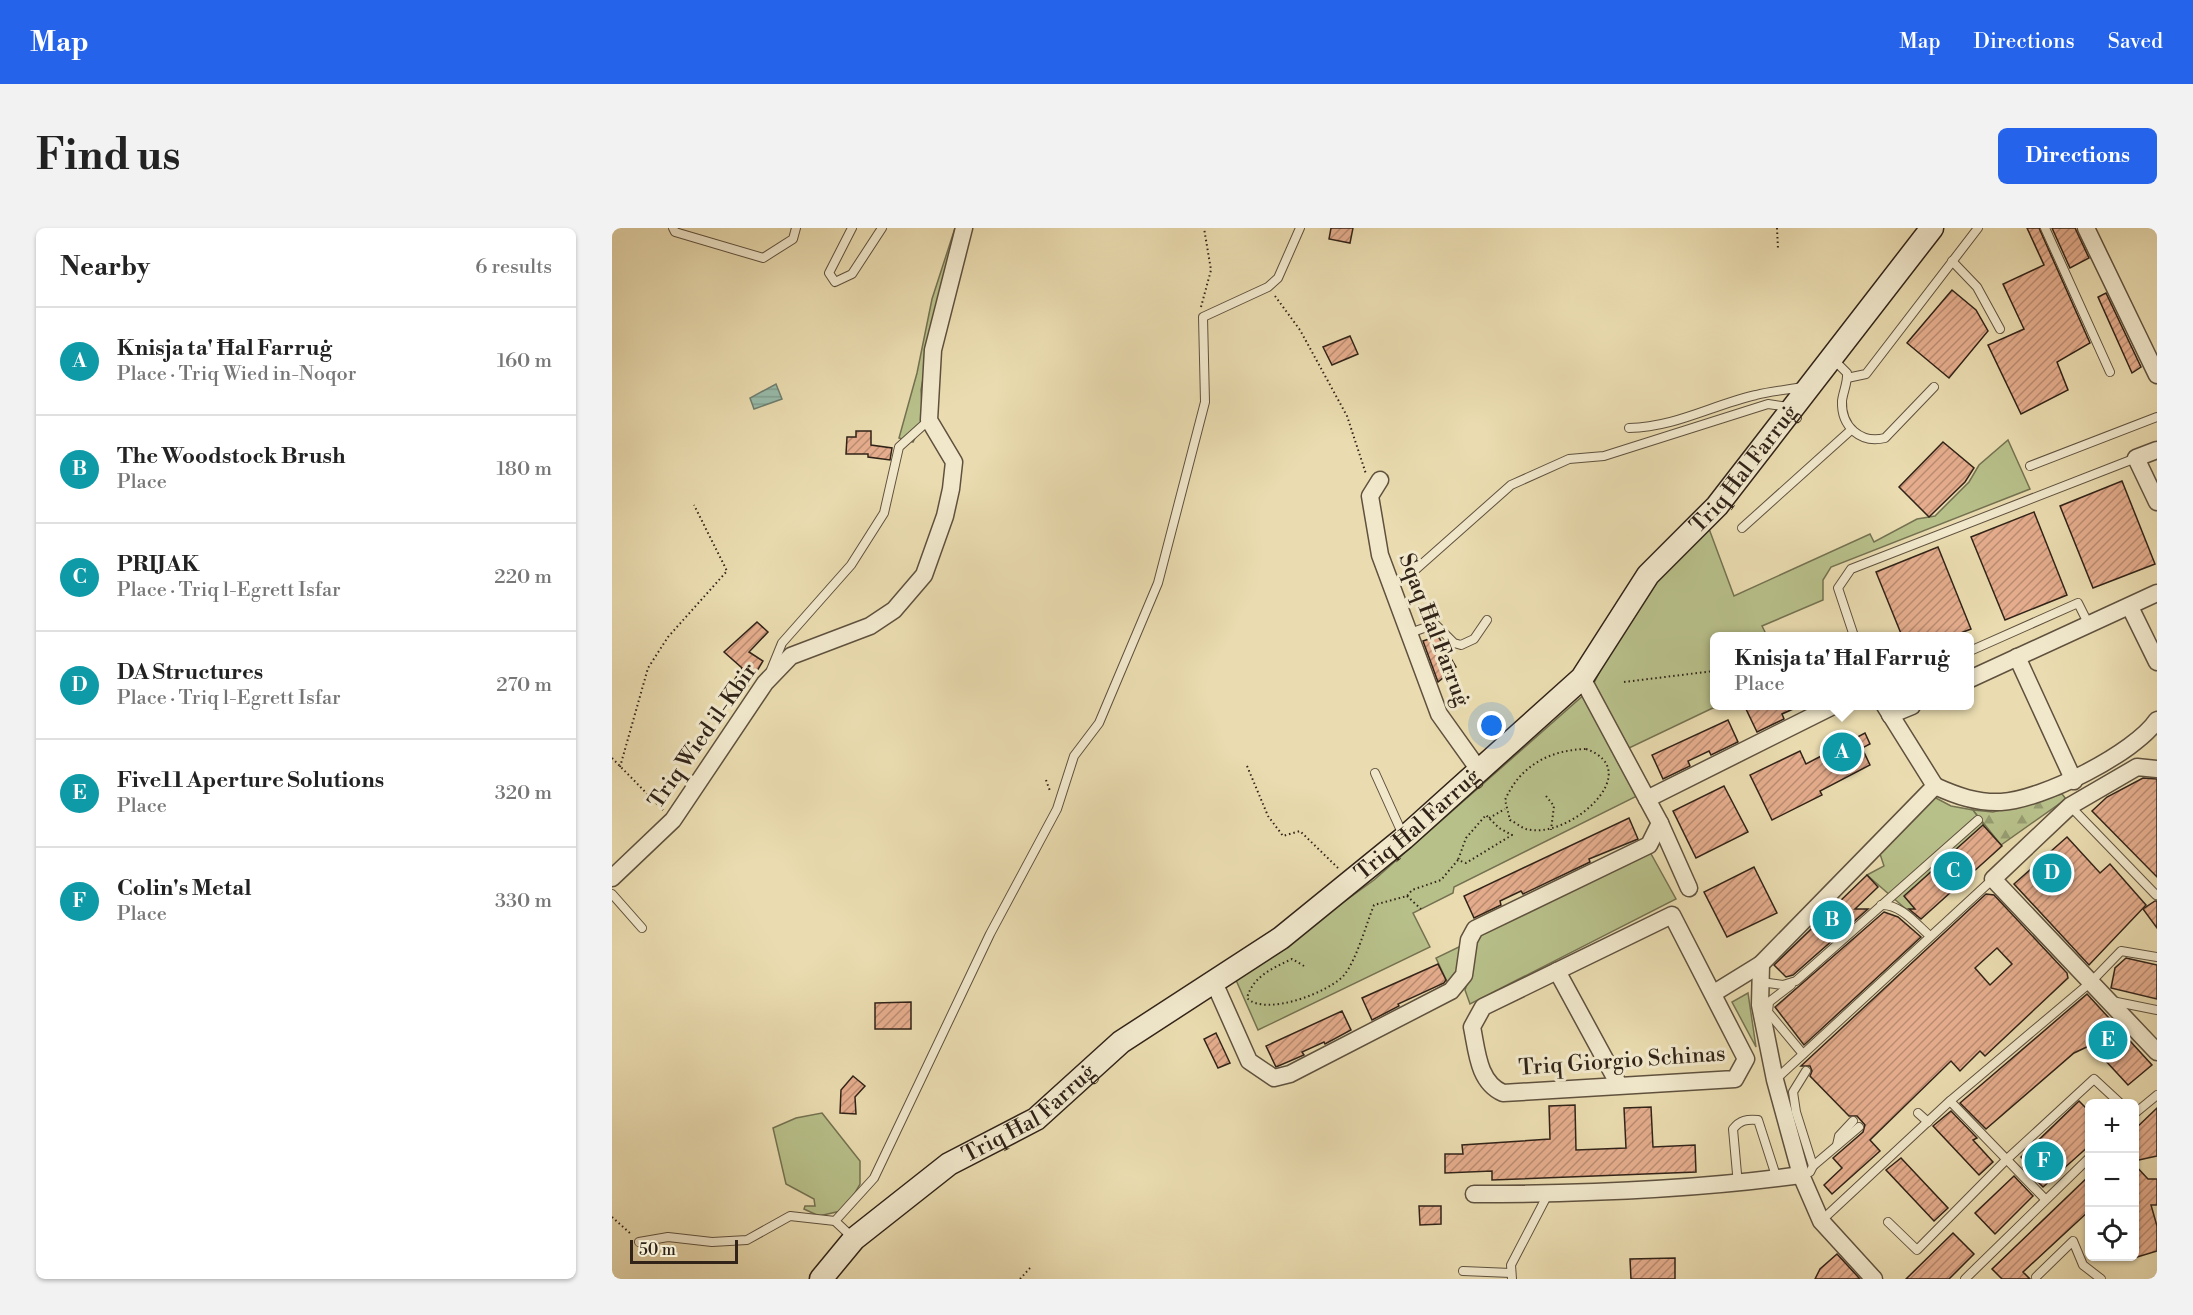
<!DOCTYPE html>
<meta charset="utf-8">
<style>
body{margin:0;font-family:"Libre Bodoni",serif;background:#f2f2f2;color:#222}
.controls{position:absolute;right:18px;bottom:18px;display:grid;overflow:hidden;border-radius:9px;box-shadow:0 2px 4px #0004}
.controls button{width:54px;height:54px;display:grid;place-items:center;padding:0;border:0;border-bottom:2px solid #e0e0e0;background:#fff;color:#222;font:30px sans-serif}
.scale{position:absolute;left:18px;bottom:15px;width:108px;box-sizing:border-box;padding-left:6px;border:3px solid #312318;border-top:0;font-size:16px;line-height:21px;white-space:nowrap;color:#312318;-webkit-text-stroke:4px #f1e8cc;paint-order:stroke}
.you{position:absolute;left:880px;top:498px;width:21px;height:21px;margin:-15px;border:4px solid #fff;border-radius:50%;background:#1a73e8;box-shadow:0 0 0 9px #1a73e833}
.badge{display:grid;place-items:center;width:39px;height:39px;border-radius:50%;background:#2563eb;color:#fff;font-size:20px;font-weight:700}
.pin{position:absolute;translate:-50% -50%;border:3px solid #fff;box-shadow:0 2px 6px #0006}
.popup{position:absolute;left:1098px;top:404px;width:264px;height:78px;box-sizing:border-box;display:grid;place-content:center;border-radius:9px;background:#fff;filter:drop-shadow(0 2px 4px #0005);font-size:20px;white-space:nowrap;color:#767676}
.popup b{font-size:22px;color:#222}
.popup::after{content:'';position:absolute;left:50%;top:100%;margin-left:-12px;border:12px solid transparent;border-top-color:#fff}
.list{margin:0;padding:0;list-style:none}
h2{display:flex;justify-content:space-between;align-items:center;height:78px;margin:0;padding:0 24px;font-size:26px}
h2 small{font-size:20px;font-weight:400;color:#767676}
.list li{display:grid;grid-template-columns:39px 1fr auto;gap:18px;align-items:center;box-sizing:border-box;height:108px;padding:0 24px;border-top:2px solid #e0e0e0}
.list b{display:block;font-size:22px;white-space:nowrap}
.list p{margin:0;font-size:20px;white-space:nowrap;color:#767676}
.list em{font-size:20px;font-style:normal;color:#767676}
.icon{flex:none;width:33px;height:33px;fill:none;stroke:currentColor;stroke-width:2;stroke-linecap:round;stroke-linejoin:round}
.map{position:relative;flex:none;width:1545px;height:1051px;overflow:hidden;border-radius:9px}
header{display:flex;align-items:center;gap:36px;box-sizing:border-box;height:84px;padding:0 30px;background:#2563eb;color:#fff}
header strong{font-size:28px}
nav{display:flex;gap:33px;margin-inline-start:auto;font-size:21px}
.intro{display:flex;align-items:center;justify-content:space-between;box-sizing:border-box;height:144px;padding:0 36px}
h1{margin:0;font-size:42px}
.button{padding:15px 27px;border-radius:9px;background:#2563eb;color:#fff;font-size:21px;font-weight:700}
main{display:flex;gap:36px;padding:0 36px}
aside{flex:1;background:#fff;border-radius:9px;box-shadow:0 2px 4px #0004}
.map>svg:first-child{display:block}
.green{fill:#b8c08a;stroke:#747251;stroke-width:1.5}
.forest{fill:url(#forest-firs);stroke:#747251;stroke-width:1.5}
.water{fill:url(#water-rules);stroke:#6f7f70;stroke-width:1.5}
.building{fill:url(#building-hatch);stroke:#312318;stroke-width:1.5;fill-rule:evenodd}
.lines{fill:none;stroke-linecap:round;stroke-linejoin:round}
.service-casing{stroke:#5f513e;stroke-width:10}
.minor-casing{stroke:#5f513e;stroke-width:19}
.secondary-casing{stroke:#312318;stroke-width:25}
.path{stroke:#312318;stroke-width:2;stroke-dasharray:1.5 3;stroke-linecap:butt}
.service{stroke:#f1e8cc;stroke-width:8}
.minor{stroke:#f1e8cc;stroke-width:16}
.secondary{stroke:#f1e8cc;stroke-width:22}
.labels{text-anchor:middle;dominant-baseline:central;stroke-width:6;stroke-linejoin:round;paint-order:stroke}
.street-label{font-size:22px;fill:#312318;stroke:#f1e8cc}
</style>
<header>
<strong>Map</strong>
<nav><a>Map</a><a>Directions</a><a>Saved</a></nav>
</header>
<div class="intro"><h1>Find us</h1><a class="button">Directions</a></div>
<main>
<aside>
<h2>Nearby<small>6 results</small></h2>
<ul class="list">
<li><span class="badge" style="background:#0f9aa8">A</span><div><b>Knisja ta' Ħal Farruġ</b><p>Place · Triq Wied in-Noqor</p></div><em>160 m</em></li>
<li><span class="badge" style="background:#0f9aa8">B</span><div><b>The Woodstock Brush</b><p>Place</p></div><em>180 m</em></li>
<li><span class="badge" style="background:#0f9aa8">C</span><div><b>PRIJAK</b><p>Place · Triq l-Egrett Isfar</p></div><em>220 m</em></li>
<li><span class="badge" style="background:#0f9aa8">D</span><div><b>DA Structures</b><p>Place · Triq l-Egrett Isfar</p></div><em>270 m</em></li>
<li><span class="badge" style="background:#0f9aa8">E</span><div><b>Five11 Aperture Solutions</b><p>Place</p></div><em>320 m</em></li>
<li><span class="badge" style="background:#0f9aa8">F</span><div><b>Colin's Metal</b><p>Place</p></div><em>330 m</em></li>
</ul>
</aside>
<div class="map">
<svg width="1545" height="1051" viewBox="0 0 1545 1051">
<defs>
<pattern id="forest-firs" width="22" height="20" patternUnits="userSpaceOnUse" patternTransform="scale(1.5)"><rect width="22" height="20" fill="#b8c08a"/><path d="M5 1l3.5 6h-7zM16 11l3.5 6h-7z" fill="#969c70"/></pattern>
<pattern id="water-rules" width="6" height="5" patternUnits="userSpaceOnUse" patternTransform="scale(1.5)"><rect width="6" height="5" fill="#98bcab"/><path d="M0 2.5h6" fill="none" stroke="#83a192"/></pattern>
<pattern id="building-hatch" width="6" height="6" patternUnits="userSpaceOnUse" patternTransform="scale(1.5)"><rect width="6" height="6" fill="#e5ad8d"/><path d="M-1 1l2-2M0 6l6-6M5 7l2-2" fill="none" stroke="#ba8c72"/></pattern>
</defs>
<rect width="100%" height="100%" fill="#eadcb0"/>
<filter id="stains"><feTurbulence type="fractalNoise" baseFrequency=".00333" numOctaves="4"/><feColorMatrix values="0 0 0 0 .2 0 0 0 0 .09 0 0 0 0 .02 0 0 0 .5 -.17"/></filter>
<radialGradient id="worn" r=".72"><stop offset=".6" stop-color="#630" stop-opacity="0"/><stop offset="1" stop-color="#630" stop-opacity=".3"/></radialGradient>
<g class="green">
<polygon points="343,0 350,0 322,88 309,162 311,194 301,214 287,210 305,145 320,71"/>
<polygon points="1396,212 1418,261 1219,339 1211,352 1211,372 1150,398 1155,408 1102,408 1102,478 1105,478 1015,521 982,455 1010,399 1046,346 1096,298 1122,368 1258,306 1262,314 1305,291 1323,288 1357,254 1367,237"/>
<polygon points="974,465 1025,568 842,659 841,665 801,685 818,719 646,802 624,752 762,652"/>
<polygon points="1322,569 1339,578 1361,582 1372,597 1343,625 1360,643 1303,689 1255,647 1272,638 1268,626"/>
<polygon points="1038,624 1064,671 858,776 853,762 861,737 862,717 867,707"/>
<polygon points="851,717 851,739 837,758 824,730"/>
<polygon points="1136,765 1144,819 1120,774"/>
<polygon points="210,885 248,933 248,956 233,982 207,988 192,981 193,978 203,978 202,971 174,956 161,900 184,890"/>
</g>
<polygon class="forest" points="1450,566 1454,571 1389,617 1361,582 1381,584"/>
<polygon class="water" points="164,156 170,171 142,181 138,170"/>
<g class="building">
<polygon points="719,0 741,0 738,15 717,11"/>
<polygon points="1415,0 1427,0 1478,115 1445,134 1456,162 1409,186 1376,117 1412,101 1391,56 1432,37"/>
<polygon points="1440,0 1463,0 1477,30 1458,40"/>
<polygon points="1340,62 1364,82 1376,103 1337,150 1295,115"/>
<polygon points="1494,65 1529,139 1520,145 1486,69"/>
<polygon points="738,108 746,126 720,137 711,119"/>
<polygon points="244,203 259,203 259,217 280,220 278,232 256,229 256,226 234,226 235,209 244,209"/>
<polygon points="1331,214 1362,240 1353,254 1317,289 1287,259"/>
<polygon points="1510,253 1543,336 1481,360 1448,278"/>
<polygon points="1422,284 1455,367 1393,392 1359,309"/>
<polygon points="1326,319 1359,401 1341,408 1290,408 1264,344"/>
<polygon points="145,394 156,404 137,424 151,433 136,458 123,451 130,440 112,424"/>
<polygon points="826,408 844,439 826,454 811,413"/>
<polygon points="1142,477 1190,477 1170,486 1172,491 1145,504 1134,481"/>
<polygon points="1116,492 1126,514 1099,527 1097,523 1076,533 1078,538 1051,551 1040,527"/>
<polygon points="1253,505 1258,516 1250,520 1258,537 1208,563 1210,567 1160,592 1138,547 1188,523 1194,536"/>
<polygon points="1531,550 1545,551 1545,649 1480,583 1495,569"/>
<polygon points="1112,558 1136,604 1084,630 1061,583"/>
<polygon points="1017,590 1026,611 977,631 978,634 911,666 909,663 888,673 889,677 862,690 852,668"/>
<polygon points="1371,597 1390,618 1309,691 1297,681 1303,681 1292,668"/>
<polygon points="1455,609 1488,645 1498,636 1534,677 1477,737 1402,656"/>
<polygon points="1142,639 1165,685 1115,709 1092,664"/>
<polygon points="1255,647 1266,659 1243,681 1256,681 1181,747 1174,749 1162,737"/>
<path d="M 1374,666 L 1382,667 L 1455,745 L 1456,750 L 1373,828 L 1368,823 L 1348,843 L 1339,833 L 1258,912 L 1268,923 L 1220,966 L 1212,957 L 1230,940 L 1221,930 L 1251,904 L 1253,897 L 1245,888 L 1237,888 L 1198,848 L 1200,843 L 1198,838 L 1189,838 ZM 1385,720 L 1400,736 L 1378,757 L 1363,740 Z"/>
<polygon points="1543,673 1545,673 1545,700 1531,681"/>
<polygon points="1272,684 1286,689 1309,709 1192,817 1163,779"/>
<polygon points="1514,730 1545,737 1545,771 1499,760 1503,740"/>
<polygon points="826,736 834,752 832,755 786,776 787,778 760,792 750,770"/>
<polygon points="1475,766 1540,837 1516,857 1479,817 1462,825 1374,901 1348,875"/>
<polygon points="299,774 299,801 263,801 263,775"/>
<polygon points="730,783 739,802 713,816 712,814 690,824 692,827 664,839 654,818"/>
<polygon points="604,805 618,835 606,840 592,811"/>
<polygon points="241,848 253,858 243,869 244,886 228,885 229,862"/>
<polygon points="1467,873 1478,884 1478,917 1431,959 1411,939 1415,936 1409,929"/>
<polygon points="963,877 964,922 1014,920 1012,880 1039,879 1041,919 1083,917 1084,944 880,952 880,943 833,945 833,926 851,926 850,917 938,911 937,878"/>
<polygon points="1545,880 1545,928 1522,933 1522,902"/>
<polygon points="1339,883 1365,910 1361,912 1381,934 1367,947 1321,898"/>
<polygon points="1289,930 1336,980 1322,993 1274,942"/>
<polygon points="1522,936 1536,951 1545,951 1545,977 1539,977 1545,998 1545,1023 1522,1030"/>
<polygon points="1478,947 1478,982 1411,1044 1418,1051 1390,1051 1380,1041"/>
<polygon points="1402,948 1421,968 1383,1006 1363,985"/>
<polygon points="807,978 829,978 829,996 808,997"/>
<polygon points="1341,1005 1362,1026 1337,1051 1294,1051"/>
<polygon points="1225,1026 1248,1051 1203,1051 1208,1041"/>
<polygon points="1063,1030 1063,1051 1019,1051 1018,1031"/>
</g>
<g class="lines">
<defs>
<g id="service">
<polyline points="61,0 63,4 151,30 181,11 184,0"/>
<polyline points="240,0 217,45 223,54 240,46 270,0"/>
<polyline points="1433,0 1498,144"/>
<polyline points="1340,33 1365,59 1388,101"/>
<path d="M 1220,130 L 1235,145 C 1236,154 1231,164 1230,173 C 1229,199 1249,216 1273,210 L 1322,159"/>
<polyline points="1235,150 1254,146 1366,0"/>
<path d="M 1017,200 C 1064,199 1100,177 1144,167 C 1159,163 1175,162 1191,159"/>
<polyline points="1418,238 1545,189"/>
<polyline points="1130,300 1239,202"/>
<polyline points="802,343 899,257 957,231 992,228 1156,176 1177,179"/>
<polyline points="798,405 823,396 842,415 849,417 862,411 875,392"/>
<polyline points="1242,408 1226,360 1239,341 1524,230"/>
<polyline points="1358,423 1466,375 1477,397"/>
<polyline points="159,442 170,415 239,337 272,285 287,219 317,192"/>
<polyline points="763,545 791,607"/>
<polyline points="1458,578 1544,667"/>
<polyline points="0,666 30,700"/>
<path d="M 1269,677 C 1289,676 1304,696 1318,708"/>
<polyline points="1149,754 1171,757 1184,753 1366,592"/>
<polyline points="1179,757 1157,774 1156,784 1191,826"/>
<polyline points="1500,773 1545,782"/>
<polyline points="1163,852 1381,651"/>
<polyline points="1338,873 1433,971"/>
<polyline points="1306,885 1316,894"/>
<polyline points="1522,886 1545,867"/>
<polyline points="1225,917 1227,908 1241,893"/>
<polyline points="1201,938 1247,899"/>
<polyline points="1189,947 1198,944 1201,938 1184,884 1181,864 1194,843"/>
<path d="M 1126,957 L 1121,901 C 1128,892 1135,891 1146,892 L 1165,951"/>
<polyline points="1209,993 1338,873 1479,754 1509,723 1545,729"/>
<polyline points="1276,994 1305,1022 1394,932 1482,851 1509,876"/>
<polyline points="241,1010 223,993 262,950 378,706 445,581 462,528 487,495 546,355 593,174 591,89 656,59 666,50 688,0"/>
<polyline points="27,1014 56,1009 100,1014 135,1012 178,988 223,993"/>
<polyline points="851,1043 899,1045"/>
<polyline points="1424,1049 1461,1013 1471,1037 1489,1051"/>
<polyline points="900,1051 899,1037 936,966"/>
<polyline points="1353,1051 1478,929"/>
</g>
<g id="minor">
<polyline points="1474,0 1545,147"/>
<polyline points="1545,222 1524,230 1545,274"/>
<polyline points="768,252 758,268 768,327 827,486 867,542"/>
<polyline points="1518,379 1545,434"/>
<polyline points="1405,429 1462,553"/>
<polyline points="970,450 1035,571"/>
<polyline points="1358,451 1545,365"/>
<polyline points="1273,478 1323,558"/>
<polyline points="1278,487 1300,478"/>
<polyline points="1545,541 1525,539 1458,578 1381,651 1545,824"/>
<path d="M 1323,558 C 1345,568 1365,575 1389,574 C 1430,572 1523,525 1545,492"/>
<polyline points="1048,595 1077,660"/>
<polyline points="0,650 61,592 153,455 179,428 258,398 282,382 312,347 333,288 339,261 342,234 317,192 321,122 352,0"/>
<path d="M 1060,687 L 1134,831 L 1123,851 L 891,865 C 866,854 865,823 860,799 L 871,779 Z"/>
<polyline points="1149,736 1148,777 1163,852 1189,947 1209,993 1262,1051"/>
<polyline points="945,743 1007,857"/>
<polyline points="601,752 637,833 662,850 678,846 839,763 852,747 857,712 863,701 1037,617 1048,595 1035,571 1221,478"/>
<polyline points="1102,765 1149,736 1323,558"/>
<path d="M 862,966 C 971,966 1081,962 1189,947"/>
</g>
<g id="secondary">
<path id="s1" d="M 209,1051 L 242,1011 L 337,936 L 424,891 L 509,814 L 669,710 L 792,610 L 970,450 L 1036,347 L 1105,278 L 1320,0"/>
</g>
</defs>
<use href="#service" class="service-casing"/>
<use href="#minor" class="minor-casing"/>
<use href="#secondary" class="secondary-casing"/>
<g class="path">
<polyline points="1165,0 1166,21"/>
<polyline points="663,68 688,102 735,188 754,246"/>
<polyline points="589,79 599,42 592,0"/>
<polyline points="1012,454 1102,443"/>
<path d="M 974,521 C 1036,543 956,613 914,601 C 908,599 903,594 898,592 L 893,572 C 908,538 937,522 974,521 Z"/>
<polyline points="0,530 51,582"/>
<polyline points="635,538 656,588 671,608 688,603 727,641"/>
<polyline points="8,539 36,440 56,409 115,343 82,277"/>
<polyline points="434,552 438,563"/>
<polyline points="934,568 942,578 939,602"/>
<polyline points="877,590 893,581"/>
<polyline points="795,668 809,681"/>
<path d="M 692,738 L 680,731 C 661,740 641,748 635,770 C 653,789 719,764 733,746 C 745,730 754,697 762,677 L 795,668 L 800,662 L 829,652 L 846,632 L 854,635 L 900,607 L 887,600 L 874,587 L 854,610 L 846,632"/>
<polyline points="0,989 20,1007"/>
<polyline points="408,1051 418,1040"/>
</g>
<use href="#service" class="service"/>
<use href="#minor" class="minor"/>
<use href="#secondary" class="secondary"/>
</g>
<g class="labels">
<g class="street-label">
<text stroke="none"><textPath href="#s1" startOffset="1240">Triq Ħal Farruġ</textPath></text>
<text transform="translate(822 402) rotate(69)">Sqaq Ħal Farruġ</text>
<text transform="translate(91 508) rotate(-55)">Triq Wied il-Kbir</text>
<text stroke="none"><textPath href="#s1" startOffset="754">Triq Ħal Farruġ</textPath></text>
<text transform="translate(1010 833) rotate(-4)">Triq Giorgio Schinas</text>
<text stroke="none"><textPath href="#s1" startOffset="268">Triq Ħal Farruġ</textPath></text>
</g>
</g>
<rect width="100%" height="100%" filter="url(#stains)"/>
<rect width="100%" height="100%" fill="url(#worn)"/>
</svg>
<div class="controls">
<button>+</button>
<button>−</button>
<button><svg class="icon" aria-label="locate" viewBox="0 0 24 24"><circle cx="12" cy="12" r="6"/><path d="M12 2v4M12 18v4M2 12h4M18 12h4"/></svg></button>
</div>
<div class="scale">50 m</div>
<div class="you"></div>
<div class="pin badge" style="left:1230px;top:524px;background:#0f9aa8">A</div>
<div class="popup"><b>Knisja ta' Ħal Farruġ</b>Place</div>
<div class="pin badge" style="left:1220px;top:692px;background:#0f9aa8">B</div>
<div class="pin badge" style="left:1341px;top:643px;background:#0f9aa8">C</div>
<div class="pin badge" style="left:1440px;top:645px;background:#0f9aa8">D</div>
<div class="pin badge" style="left:1496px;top:812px;background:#0f9aa8">E</div>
<div class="pin badge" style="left:1432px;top:933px;background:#0f9aa8">F</div>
</div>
</main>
